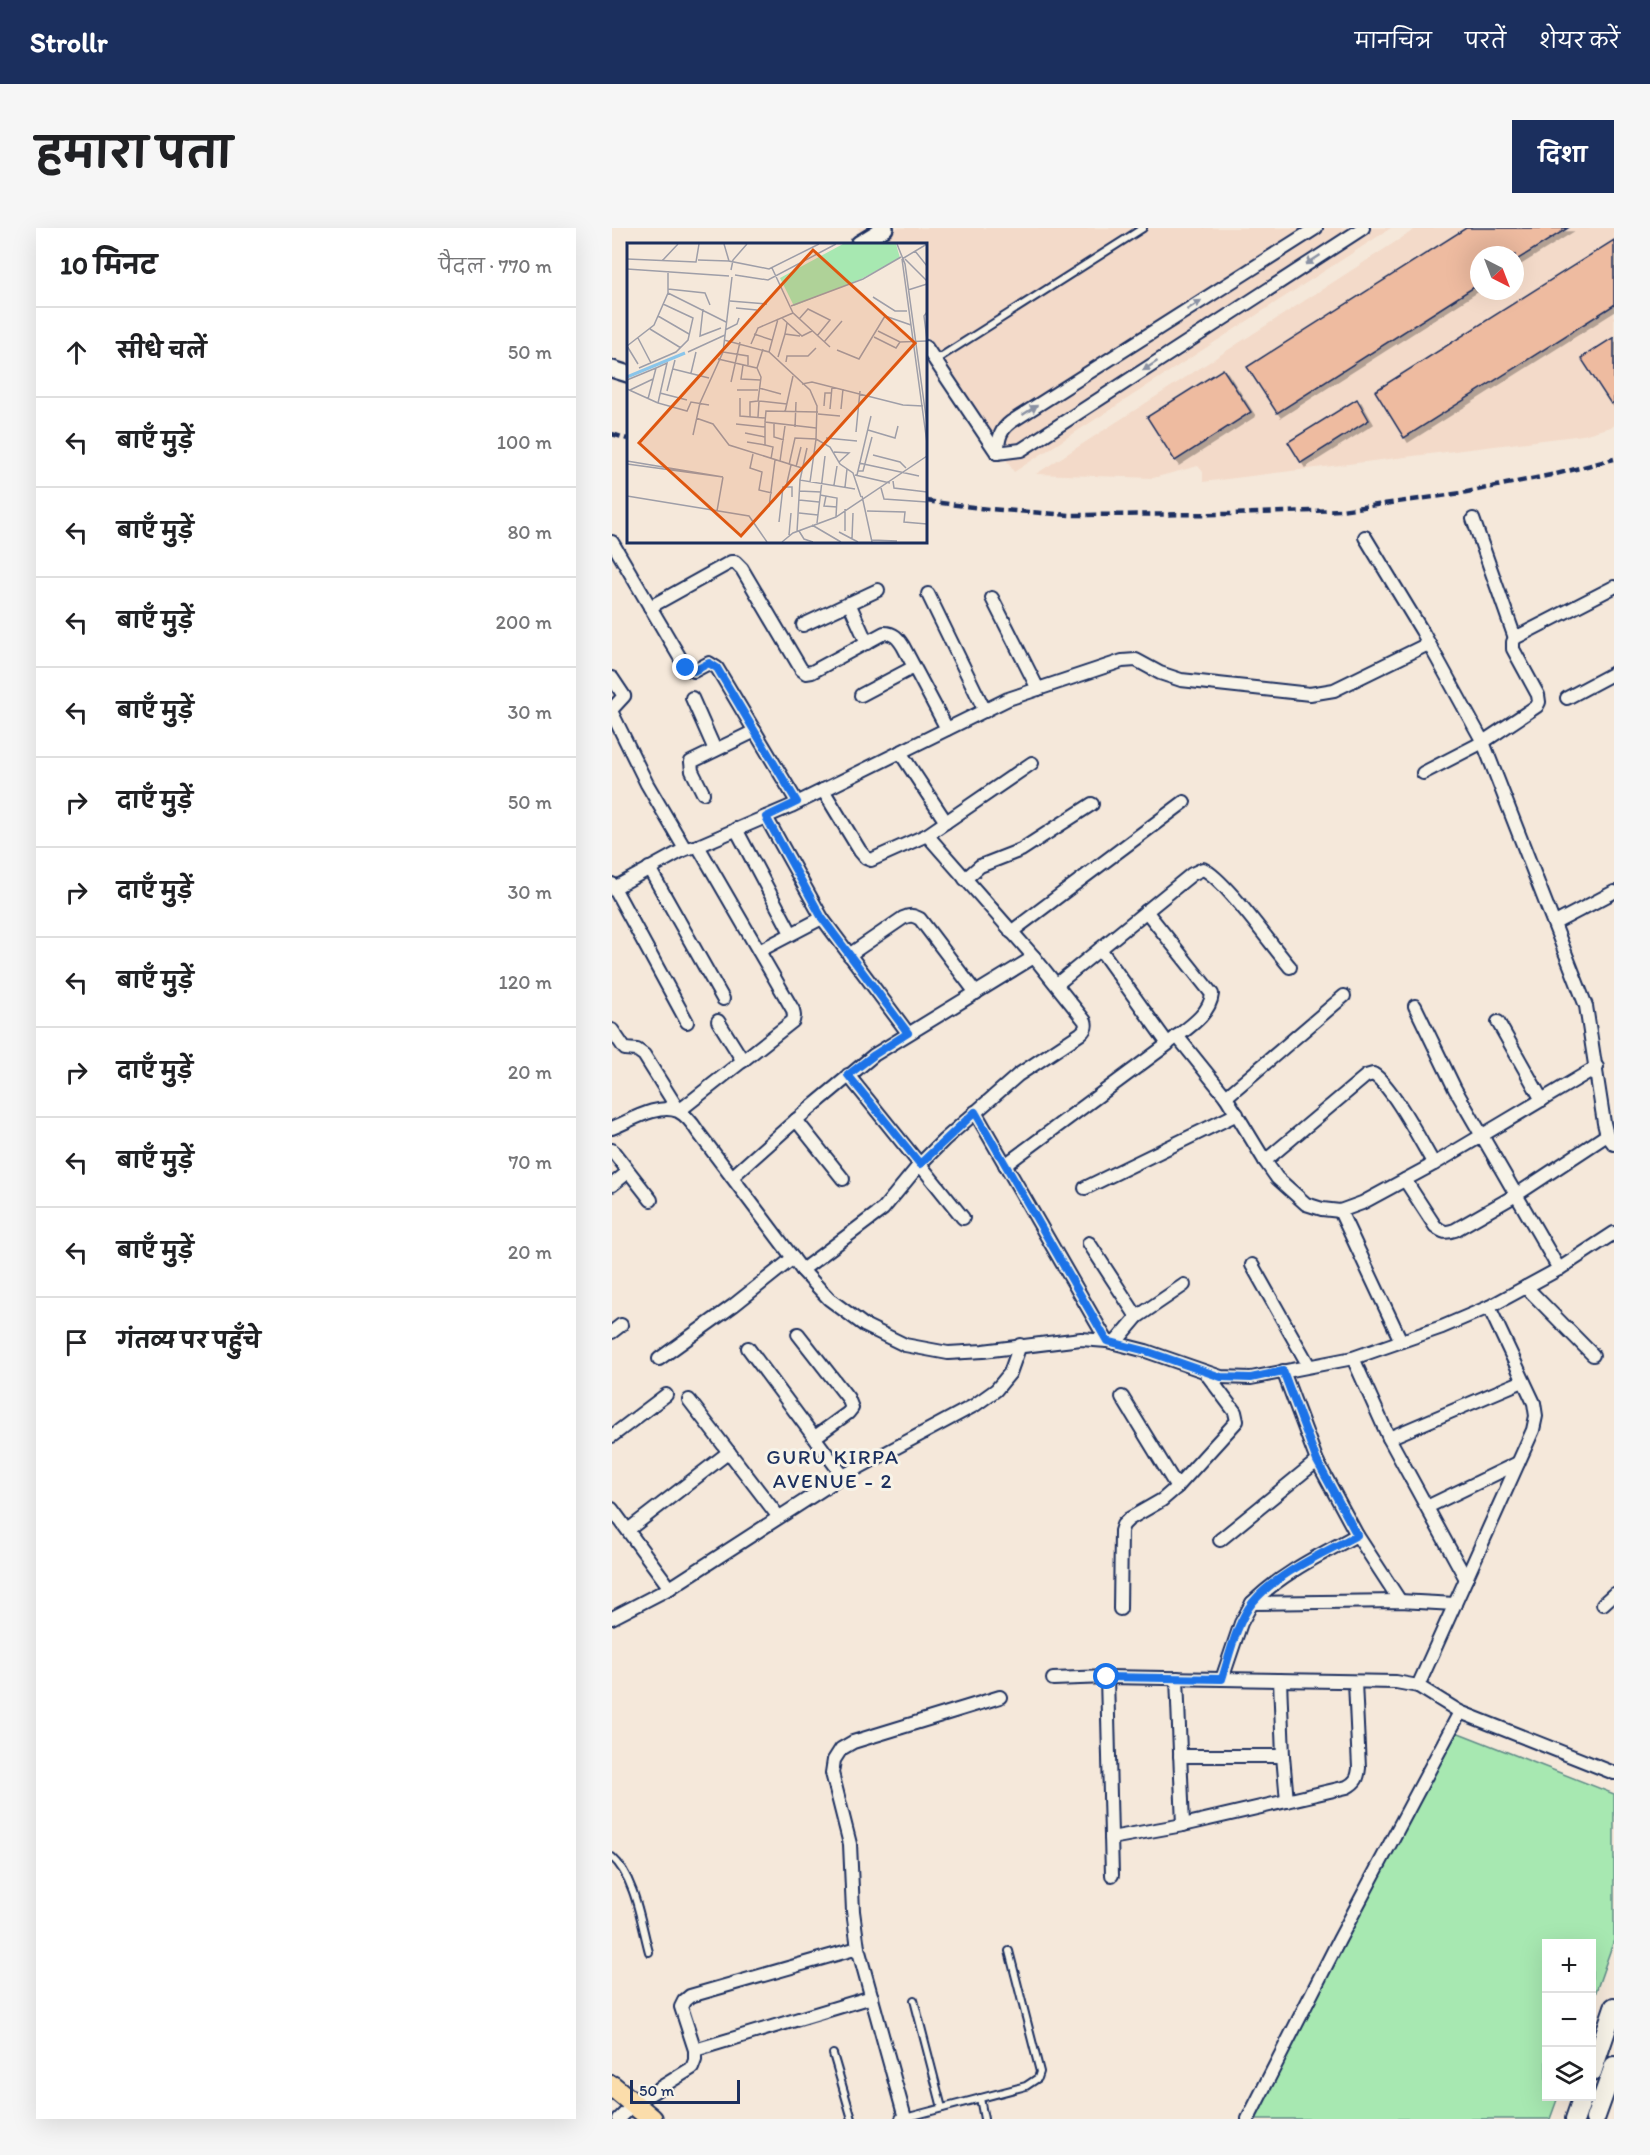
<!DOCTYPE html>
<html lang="hi">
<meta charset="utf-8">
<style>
body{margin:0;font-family:Itim,"Playpen Sans Deva",sans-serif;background:#f6f6f6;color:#202124}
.controls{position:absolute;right:18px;bottom:18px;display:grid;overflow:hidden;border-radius:0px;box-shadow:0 6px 24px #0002}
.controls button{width:54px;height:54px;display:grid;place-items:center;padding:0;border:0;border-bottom:2px solid #e0e0e0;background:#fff;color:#202124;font:30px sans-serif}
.compass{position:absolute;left:858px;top:18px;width:54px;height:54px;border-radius:50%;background:#fff;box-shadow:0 6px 24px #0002;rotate:138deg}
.scale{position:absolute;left:18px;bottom:15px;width:110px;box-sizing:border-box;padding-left:6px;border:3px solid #1b2f5e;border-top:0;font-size:16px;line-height:21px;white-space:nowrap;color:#1b2f5e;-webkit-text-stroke:4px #f7f3e8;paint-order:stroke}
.stop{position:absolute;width:18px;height:18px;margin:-14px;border:4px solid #1a73e8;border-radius:50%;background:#fff}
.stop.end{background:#1a73e8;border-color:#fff;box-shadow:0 2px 6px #0008}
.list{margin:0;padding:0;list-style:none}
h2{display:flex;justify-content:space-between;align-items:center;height:78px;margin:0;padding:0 24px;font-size:26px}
h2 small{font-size:20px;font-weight:400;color:#757577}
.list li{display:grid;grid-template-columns:39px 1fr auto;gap:18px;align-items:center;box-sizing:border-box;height:90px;padding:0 24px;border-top:2px solid #e0e0e0}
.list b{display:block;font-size:22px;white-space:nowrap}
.list em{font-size:20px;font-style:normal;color:#757577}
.icon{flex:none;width:33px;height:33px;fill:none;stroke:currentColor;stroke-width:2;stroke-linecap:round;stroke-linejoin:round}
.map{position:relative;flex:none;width:1002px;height:1891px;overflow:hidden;border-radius:0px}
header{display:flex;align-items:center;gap:36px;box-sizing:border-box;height:84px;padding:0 30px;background:#1b2f5e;color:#fff}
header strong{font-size:28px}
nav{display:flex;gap:33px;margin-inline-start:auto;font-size:21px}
.intro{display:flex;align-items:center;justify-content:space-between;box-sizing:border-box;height:144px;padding:0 36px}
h1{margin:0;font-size:42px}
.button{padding:15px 27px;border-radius:0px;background:#1b2f5e;color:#fff;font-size:21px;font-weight:700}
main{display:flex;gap:36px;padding:0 36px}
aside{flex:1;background:#fff;border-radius:0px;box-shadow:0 6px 24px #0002}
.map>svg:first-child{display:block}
.built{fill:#f3dac9;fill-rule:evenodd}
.green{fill:#a7e8b1;stroke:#618c88;stroke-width:1.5}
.building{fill:#eebba0;stroke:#1b2f5e;stroke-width:1.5;filter:url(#shadow)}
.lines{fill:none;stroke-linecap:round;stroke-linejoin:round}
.service-casing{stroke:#1b2f5e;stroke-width:10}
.minor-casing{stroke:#1b2f5e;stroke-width:16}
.tertiary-casing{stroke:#1b2f5e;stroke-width:20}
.secondary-casing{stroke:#1b2f5e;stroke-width:22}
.primary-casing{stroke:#1b2f5e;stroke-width:24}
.service{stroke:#f7f3e8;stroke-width:6}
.minor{stroke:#f7f3e8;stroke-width:12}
.tertiary{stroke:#f7f3e8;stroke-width:15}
.secondary{stroke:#f7f3e8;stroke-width:18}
.primary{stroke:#fbddab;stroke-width:20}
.rail{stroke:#1b2f5e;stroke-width:4.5;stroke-dasharray:9 4.5;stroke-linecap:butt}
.oneway{fill:#8991a3}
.route{stroke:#1a73e8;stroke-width:8}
.labels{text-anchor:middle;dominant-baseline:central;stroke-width:6;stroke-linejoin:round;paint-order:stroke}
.neighbourhood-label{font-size:21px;letter-spacing:1.5px;fill:#1b2f5e;stroke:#f7f3e8}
.inset-river{fill:none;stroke:#8ac5ea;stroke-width:3}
.inset-road{fill:none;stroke:#9e9ea8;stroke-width:1.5}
.view{fill:#de5710;fill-opacity:0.15;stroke:#de5710;stroke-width:3}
.inset-edge{fill:none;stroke:#1b2f5e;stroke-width:3}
</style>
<header>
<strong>Strollr</strong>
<nav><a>मानचित्र</a><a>परतें</a><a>शेयर करें</a></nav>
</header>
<div class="intro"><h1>हमारा पता</h1><a class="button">दिशा</a></div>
<main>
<aside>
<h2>10 मिनट<small>पैदल · 770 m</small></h2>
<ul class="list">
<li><svg class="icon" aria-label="ahead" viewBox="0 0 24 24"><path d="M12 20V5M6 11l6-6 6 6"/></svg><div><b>सीधे चलें</b></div><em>50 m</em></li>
<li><svg class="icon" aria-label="left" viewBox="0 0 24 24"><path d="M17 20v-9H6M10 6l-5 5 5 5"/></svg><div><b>बाएँ मुड़ें</b></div><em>100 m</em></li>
<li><svg class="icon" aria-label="left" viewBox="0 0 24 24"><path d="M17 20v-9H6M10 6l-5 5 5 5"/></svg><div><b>बाएँ मुड़ें</b></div><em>80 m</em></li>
<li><svg class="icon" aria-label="left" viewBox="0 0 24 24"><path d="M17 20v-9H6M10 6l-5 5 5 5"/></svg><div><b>बाएँ मुड़ें</b></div><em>200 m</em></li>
<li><svg class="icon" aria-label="left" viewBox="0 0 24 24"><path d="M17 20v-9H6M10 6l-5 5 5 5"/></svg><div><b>बाएँ मुड़ें</b></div><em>30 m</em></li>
<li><svg class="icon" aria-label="right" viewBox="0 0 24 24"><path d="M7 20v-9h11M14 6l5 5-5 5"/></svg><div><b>दाएँ मुड़ें</b></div><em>50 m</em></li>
<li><svg class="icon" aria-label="right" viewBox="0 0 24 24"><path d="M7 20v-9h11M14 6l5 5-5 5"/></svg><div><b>दाएँ मुड़ें</b></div><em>30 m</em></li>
<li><svg class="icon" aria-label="left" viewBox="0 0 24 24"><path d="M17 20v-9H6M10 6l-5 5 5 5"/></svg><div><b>बाएँ मुड़ें</b></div><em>120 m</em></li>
<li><svg class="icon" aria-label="right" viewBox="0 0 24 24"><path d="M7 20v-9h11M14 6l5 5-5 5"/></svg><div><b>दाएँ मुड़ें</b></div><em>20 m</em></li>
<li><svg class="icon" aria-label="left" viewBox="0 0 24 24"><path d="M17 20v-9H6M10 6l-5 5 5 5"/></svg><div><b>बाएँ मुड़ें</b></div><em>70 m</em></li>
<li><svg class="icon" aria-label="left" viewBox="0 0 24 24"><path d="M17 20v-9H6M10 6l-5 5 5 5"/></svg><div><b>बाएँ मुड़ें</b></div><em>20 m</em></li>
<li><svg class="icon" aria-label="arrive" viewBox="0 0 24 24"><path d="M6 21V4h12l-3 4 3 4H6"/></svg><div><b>गंतव्य पर पहुँचे</b></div></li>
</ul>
</aside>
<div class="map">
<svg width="1002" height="1891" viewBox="0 0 1002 1891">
<defs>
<filter id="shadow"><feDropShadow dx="4" dy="4" stdDeviation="0" flood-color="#0004"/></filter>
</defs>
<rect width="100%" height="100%" fill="#f5e8da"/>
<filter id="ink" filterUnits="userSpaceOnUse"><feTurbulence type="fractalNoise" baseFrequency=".0167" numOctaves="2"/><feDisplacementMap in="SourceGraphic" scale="12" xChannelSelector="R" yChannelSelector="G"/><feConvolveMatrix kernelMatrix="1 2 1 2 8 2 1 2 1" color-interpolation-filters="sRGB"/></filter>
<g filter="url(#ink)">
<g class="built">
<polygon points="246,0 779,0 402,244 314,107 314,16 256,16"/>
<path d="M 805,0 L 1002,0 L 1002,198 L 971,207 L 591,254 L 591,244 L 586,238 L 541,250 L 424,246 ZM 867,27 L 903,27 L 903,63 L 867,63 Z"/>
</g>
<polygon class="green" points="834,1500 1002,1566 1002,1712 980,1775 980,1716 934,1716 934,1868 946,1869 938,1891 640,1891"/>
<g class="building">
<polygon points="854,0 956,0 903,33 903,27 867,27 867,56 665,185 635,139"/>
<polygon points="1002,12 1002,77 792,210 763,163"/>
<polygon points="1002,109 1002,174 999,176 969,130"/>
<polygon points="611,141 639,184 563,233 535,189"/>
<polygon points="745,171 757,192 689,235 676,214"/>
</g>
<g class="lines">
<defs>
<g id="service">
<polyline points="322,133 531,0"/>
<path d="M 0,1629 C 23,1649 29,1695 37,1724"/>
<polyline points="302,1772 330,1880"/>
<polyline points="221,1826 240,1891"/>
<polyline points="368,1870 372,1891"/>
<polyline points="293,1890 414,1858 426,1850 428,1844 397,1723"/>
</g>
<g id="minor">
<polyline points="314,119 385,225"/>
<polyline points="385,225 409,222 751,0"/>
<path d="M 385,225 C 387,211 387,203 399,194 L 704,0"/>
<polyline points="861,291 903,410"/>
<polyline points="753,309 810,403 871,514 974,778 992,895 995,907 1002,916"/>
<polyline points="0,314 74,440 82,443 97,435 105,440 185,574"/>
<polyline points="316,366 373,483"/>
<polyline points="380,370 426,461"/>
<polyline points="237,375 255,415"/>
<path d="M 38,379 L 119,334 L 123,334 L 130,341 L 189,441 L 194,445 L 200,444 L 272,405 C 282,405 286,410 291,418 L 335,501"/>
<polyline points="191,397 266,362"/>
<polyline points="0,450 12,468 0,481"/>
<polyline points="249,467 302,439"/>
<polyline points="80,470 103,522"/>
<polyline points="955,470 1002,445"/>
<polyline points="0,485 35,556 73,621"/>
<polyline points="288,524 334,594"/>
<polyline points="420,535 315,607 422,729"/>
<polyline points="811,545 871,514 925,478 927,474 926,467 901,421 901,414 903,410 1002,359"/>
<polyline points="211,562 248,623 254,630 259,632 315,607"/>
<polyline points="91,565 80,543 79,534 143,503"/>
<polyline points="154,589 210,690 296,805"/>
<polyline points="124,601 179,705"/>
<polyline points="37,640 111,771"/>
<polyline points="353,651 368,638 409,622 480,576"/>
<polyline points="0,656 75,794"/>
<polyline points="2,660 73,621 86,618 179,578 396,471 510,433 524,432 548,445 569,452 698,466 722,462 816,416"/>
<path d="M 534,683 L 600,766 C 598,787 574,801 559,813"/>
<polyline points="943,695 1002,664"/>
<polyline points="399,704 572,574"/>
<polyline points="147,723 210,690"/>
<path d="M 237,727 L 291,690 C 298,687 301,687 308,691 L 364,765"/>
<path d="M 445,756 L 580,646 L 591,641 C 613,651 659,717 678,739"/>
<polyline points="803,778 843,861 947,1041"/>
<polyline points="106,793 131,833"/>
<polyline points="886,794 930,872"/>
<polyline points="0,802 13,821 25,822 32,827 67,883 181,793 182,788 181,782 86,618"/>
<polyline points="565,808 614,869 653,933 665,950 694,976 710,981 728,983"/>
<polyline points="236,847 351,990"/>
<polyline points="614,869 732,768"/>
<polyline points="363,884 495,1113"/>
<polyline points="184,892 231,951"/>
<path d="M 0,900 C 18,893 46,875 66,883 C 74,887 81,896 86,904 L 190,1042 L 217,1071 L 252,1097 L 293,1117 L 336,1125 L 371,1123 L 469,1111 L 495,1113 L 534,1123 L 609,1149 L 639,1150 L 741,1130 L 830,1099 L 877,1079 L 947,1041 L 1002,1005"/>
<polyline points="0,922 39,972"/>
<path d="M 653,933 L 754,848 L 761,846 C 780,857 810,916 822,936"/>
<polyline points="393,937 556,816 488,721"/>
<path d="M 120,949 L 184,892 L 262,827 L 422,729 L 473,793 C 475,799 473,802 468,806 L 406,847 L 332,912 L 308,936 L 271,981 L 190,1042"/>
<path d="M 793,952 L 823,998 C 831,1005 834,1005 843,1002 L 904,967 L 995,907"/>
<polyline points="0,957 16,944"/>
<polyline points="473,960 625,886"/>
<polyline points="477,1015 525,1089"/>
<polyline points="640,1037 697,1138"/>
<polyline points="914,1059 981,1127"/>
<polyline points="0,1104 9,1097"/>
<polyline points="186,1106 236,1170 240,1180 236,1185 203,1209"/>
<polyline points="789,1113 728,983 750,975 822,936 985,839"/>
<polyline points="503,1115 525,1089 572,1057"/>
<polyline points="136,1120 231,1248"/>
<polyline points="741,1130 777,1210 854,1351"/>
<polyline points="47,1131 122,1077 181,1030"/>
<polyline points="671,1143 705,1233 745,1307"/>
<polyline points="510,1169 565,1259"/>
<polyline points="77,1172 166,1288"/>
<polyline points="0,1208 54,1167"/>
<polyline points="777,1210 911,1153"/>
<polyline points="815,1279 906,1235"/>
<polyline points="0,1281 58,1360"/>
<polyline points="16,1302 117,1224"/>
<polyline points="608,1312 705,1233"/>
<path d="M 640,1375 C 670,1345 708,1327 745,1307 L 788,1373"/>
<polyline points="991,1376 1002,1366"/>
<polyline points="508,1381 509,1303 511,1297 517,1291 550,1272 565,1259 625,1193 623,1184 593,1144"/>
<polyline points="0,1390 58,1360 231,1248 363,1177 384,1162 398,1145 408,1117"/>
<polyline points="495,1449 500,1647"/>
<path d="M 565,1450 L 571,1597 L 735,1559 C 744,1554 746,1550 747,1540 L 743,1454"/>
<polyline points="441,1451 495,1449 784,1454 806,1458 921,1202 924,1188 922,1175 877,1079"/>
<polyline points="610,1451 629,1395 640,1375 788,1373 843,1376"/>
<polyline points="668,1452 671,1528 675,1573"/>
<polyline points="806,1458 848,1484 1002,1545"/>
<polyline points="568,1528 671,1528"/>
<polyline points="499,1610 571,1597"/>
<polyline points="83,1822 69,1779 72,1773 78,1768 246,1720"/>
<polyline points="7,1891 22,1876 80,1840 83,1832 83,1822 260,1769"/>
<polyline points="290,1891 293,1890 246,1720 241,1683 238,1616 220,1545 222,1532 229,1521 241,1514 388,1469"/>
<polyline points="636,1891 727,1712 848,1484"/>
</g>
<g id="tertiary">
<polyline points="247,16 273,0"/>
<polyline points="0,141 16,146"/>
</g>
<g id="secondary">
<polyline points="980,1844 1002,1779"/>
<polyline points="963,1891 971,1868"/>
<polyline points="983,1891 1002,1838"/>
</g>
<polyline id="primary" points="0,1858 40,1891"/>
</defs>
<use href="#service" class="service-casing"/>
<use href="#minor" class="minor-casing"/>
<use href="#tertiary" class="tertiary-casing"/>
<use href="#secondary" class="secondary-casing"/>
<use href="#primary" class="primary-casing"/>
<use href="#service" class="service"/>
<use href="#minor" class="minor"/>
<use href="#tertiary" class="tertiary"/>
<use href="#secondary" class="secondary"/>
<use href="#primary" class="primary"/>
<g class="rail">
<polyline points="0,206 16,211"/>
<polyline points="314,273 376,281 458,287 617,286 729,282 850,265 944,246 1002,231"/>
</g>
</g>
<defs><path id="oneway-solid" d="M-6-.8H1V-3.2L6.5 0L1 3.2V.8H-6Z" transform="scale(1.5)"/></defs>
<g class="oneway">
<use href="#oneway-solid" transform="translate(701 32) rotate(147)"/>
<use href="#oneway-solid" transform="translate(582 77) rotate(-33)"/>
<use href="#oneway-solid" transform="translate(538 138) rotate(147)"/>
<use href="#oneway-solid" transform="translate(418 182) rotate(-33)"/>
</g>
</g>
<g class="lines" filter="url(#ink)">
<path class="route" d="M 74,440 L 82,443 L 97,435 L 105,440 L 185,574 L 154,589 L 210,690 L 296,805 L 262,827 L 236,847 L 308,936 L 363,884 L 495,1113 L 534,1123 L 609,1149 L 639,1150 L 671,1143 L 705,1233 L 745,1307 C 712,1325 665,1345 641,1374 C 624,1395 618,1426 610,1451 L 495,1449"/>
</g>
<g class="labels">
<g class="neighbourhood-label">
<text x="221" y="1228">GURU KIRPA<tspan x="221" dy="24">AVENUE - 2</tspan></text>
</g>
</g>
<g transform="translate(15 15)">
<rect width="300" height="300" fill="#f5e8da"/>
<path d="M 216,1 L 269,1 L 273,15 L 234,36 L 167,63 L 153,35 Z" fill="#a7e8b1"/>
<path class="inset-river" d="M 0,134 L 58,110"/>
<path class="inset-road" d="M 97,1 L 102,18 L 142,26 L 192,1M 270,1 L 278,21 L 300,181M 288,8 L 300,23M 0,16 L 69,19 L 72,1M 275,16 L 300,200M 275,16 L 300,1M 278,16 L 300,38M 71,17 L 102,18M 35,18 L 51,1M 145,25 L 166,70M 0,26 L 102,33M 104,27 L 106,17 L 120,1M 108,32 L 141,37 L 209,1M 41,46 L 78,50 L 83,62M 281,47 L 300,41M 41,50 L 99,79M 246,54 L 268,68 L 280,68M 103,58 L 140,61M 164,63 L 236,36 L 274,14M 109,65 L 130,67M 76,66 L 73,93 L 94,85M 300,69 L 297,73 L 300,97M 31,73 L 62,91M 155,75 L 175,93 L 185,88M 172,76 L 181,66 L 203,77 L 190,93M 160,80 L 158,91 L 173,93M 23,86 L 54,105M 98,87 L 110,81 L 112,75M 251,88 L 273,99 L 300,98M 127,91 L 145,97M 247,94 L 269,105 L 273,99M 11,95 L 24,120M 97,97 L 142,109 L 183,147 L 190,163 L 189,196 L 203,204 L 213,221 L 226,230 L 234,254M 197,99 L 215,78M 124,101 L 131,85 L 166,70 L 203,104M 0,103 L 27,82 L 41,50 L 41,28M 0,103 L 11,121M 210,107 L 232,116 L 258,73 L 284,82M 61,109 L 98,92M 96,109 L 121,113 L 121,122M 142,109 L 151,76M 151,114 L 158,91M 91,116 L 130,125 L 136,106M 159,119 L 160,113 L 181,113 L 189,105M 116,122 L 114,136 L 133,137M 12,125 L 49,109 L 61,97 L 66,75 L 36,61M 130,125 L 134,134 L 131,158M 46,126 L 82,135M 64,130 L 69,109M 0,137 L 29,125M 104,139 L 113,99M 175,141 L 185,139 L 276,162 L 296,163M 132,145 L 154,151M 0,146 L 31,160M 3,147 L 26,136M 110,147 L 131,147M 40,148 L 48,117M 33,150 L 60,157M 113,155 L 113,173 L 138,175M 21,156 L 29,125 L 40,120 L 31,160 L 60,168 L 64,159 L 82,162M 197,163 L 198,150 L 205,150M 203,166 L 205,144M 214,166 L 216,146M 158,169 L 166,133M 191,171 L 213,173M 123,174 L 123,159 L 131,158M 131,174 L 132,158 L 160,161M 69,175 L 86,181 L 102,202 L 175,225M 109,181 L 138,184M 147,181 L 147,194 L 157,197M 168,184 L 169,159M 189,185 L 138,179 L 139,168 L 191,169M 241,187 L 268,195 L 271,183M 229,189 L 233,148M 118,190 L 138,194M 66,192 L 73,160 L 96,109 L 105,34M 199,195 L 230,198M 120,199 L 138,202 L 138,179M 138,202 L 146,204 L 144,216M 207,209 L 222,210 L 212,219M 126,211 L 123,225 L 135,229 L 132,247 L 145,250M 246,212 L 273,219 L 279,225M 0,218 L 96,234M 153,218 L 158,183M 232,220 L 292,233M 0,221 L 96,234M 162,222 L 168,195 L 189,196 L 183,239M 169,224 L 174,204M 231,228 L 236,228 L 245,194M 228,232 L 263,240M 230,232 L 244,173M 173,237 L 180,205M 266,238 L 267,245 L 300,249M 207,242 L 210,223M 159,244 L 164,222M 218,244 L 220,226M 254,245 L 257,256 L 300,259M 172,248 L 194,249M 193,252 L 210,255 L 209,274M 0,253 L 122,273 L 140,299M 199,253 L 197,263 L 210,264M 235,253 L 245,299M 172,257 L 192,259M 142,264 L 148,217M 90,268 L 96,234M 240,268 L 278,269 L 277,279 L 300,281M 172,270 L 191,272M 152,279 L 156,244 L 165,244 L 165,254M 190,280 L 198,213M 185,282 L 214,299M 172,288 L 177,296 L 186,299M 218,288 L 218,266M 170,289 L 173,237 L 228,246M 212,289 L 231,299M 162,292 L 164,270M 225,296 L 226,270M 245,297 L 270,298M 155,299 L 166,290 L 209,274 L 300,213"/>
<path class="view" d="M 186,7 L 288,100 L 114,293 L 12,200 Z"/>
<rect width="300" height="300" class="inset-edge"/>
</g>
</svg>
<div class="controls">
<button>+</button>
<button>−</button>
<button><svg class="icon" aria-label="layers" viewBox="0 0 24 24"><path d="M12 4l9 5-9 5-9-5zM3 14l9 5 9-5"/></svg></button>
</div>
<svg class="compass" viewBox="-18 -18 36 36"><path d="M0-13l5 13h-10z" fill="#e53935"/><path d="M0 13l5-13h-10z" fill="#757577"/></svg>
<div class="scale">50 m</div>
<div class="stop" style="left:495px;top:1449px"></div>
<div class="stop end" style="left:74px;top:440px"></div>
</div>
</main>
